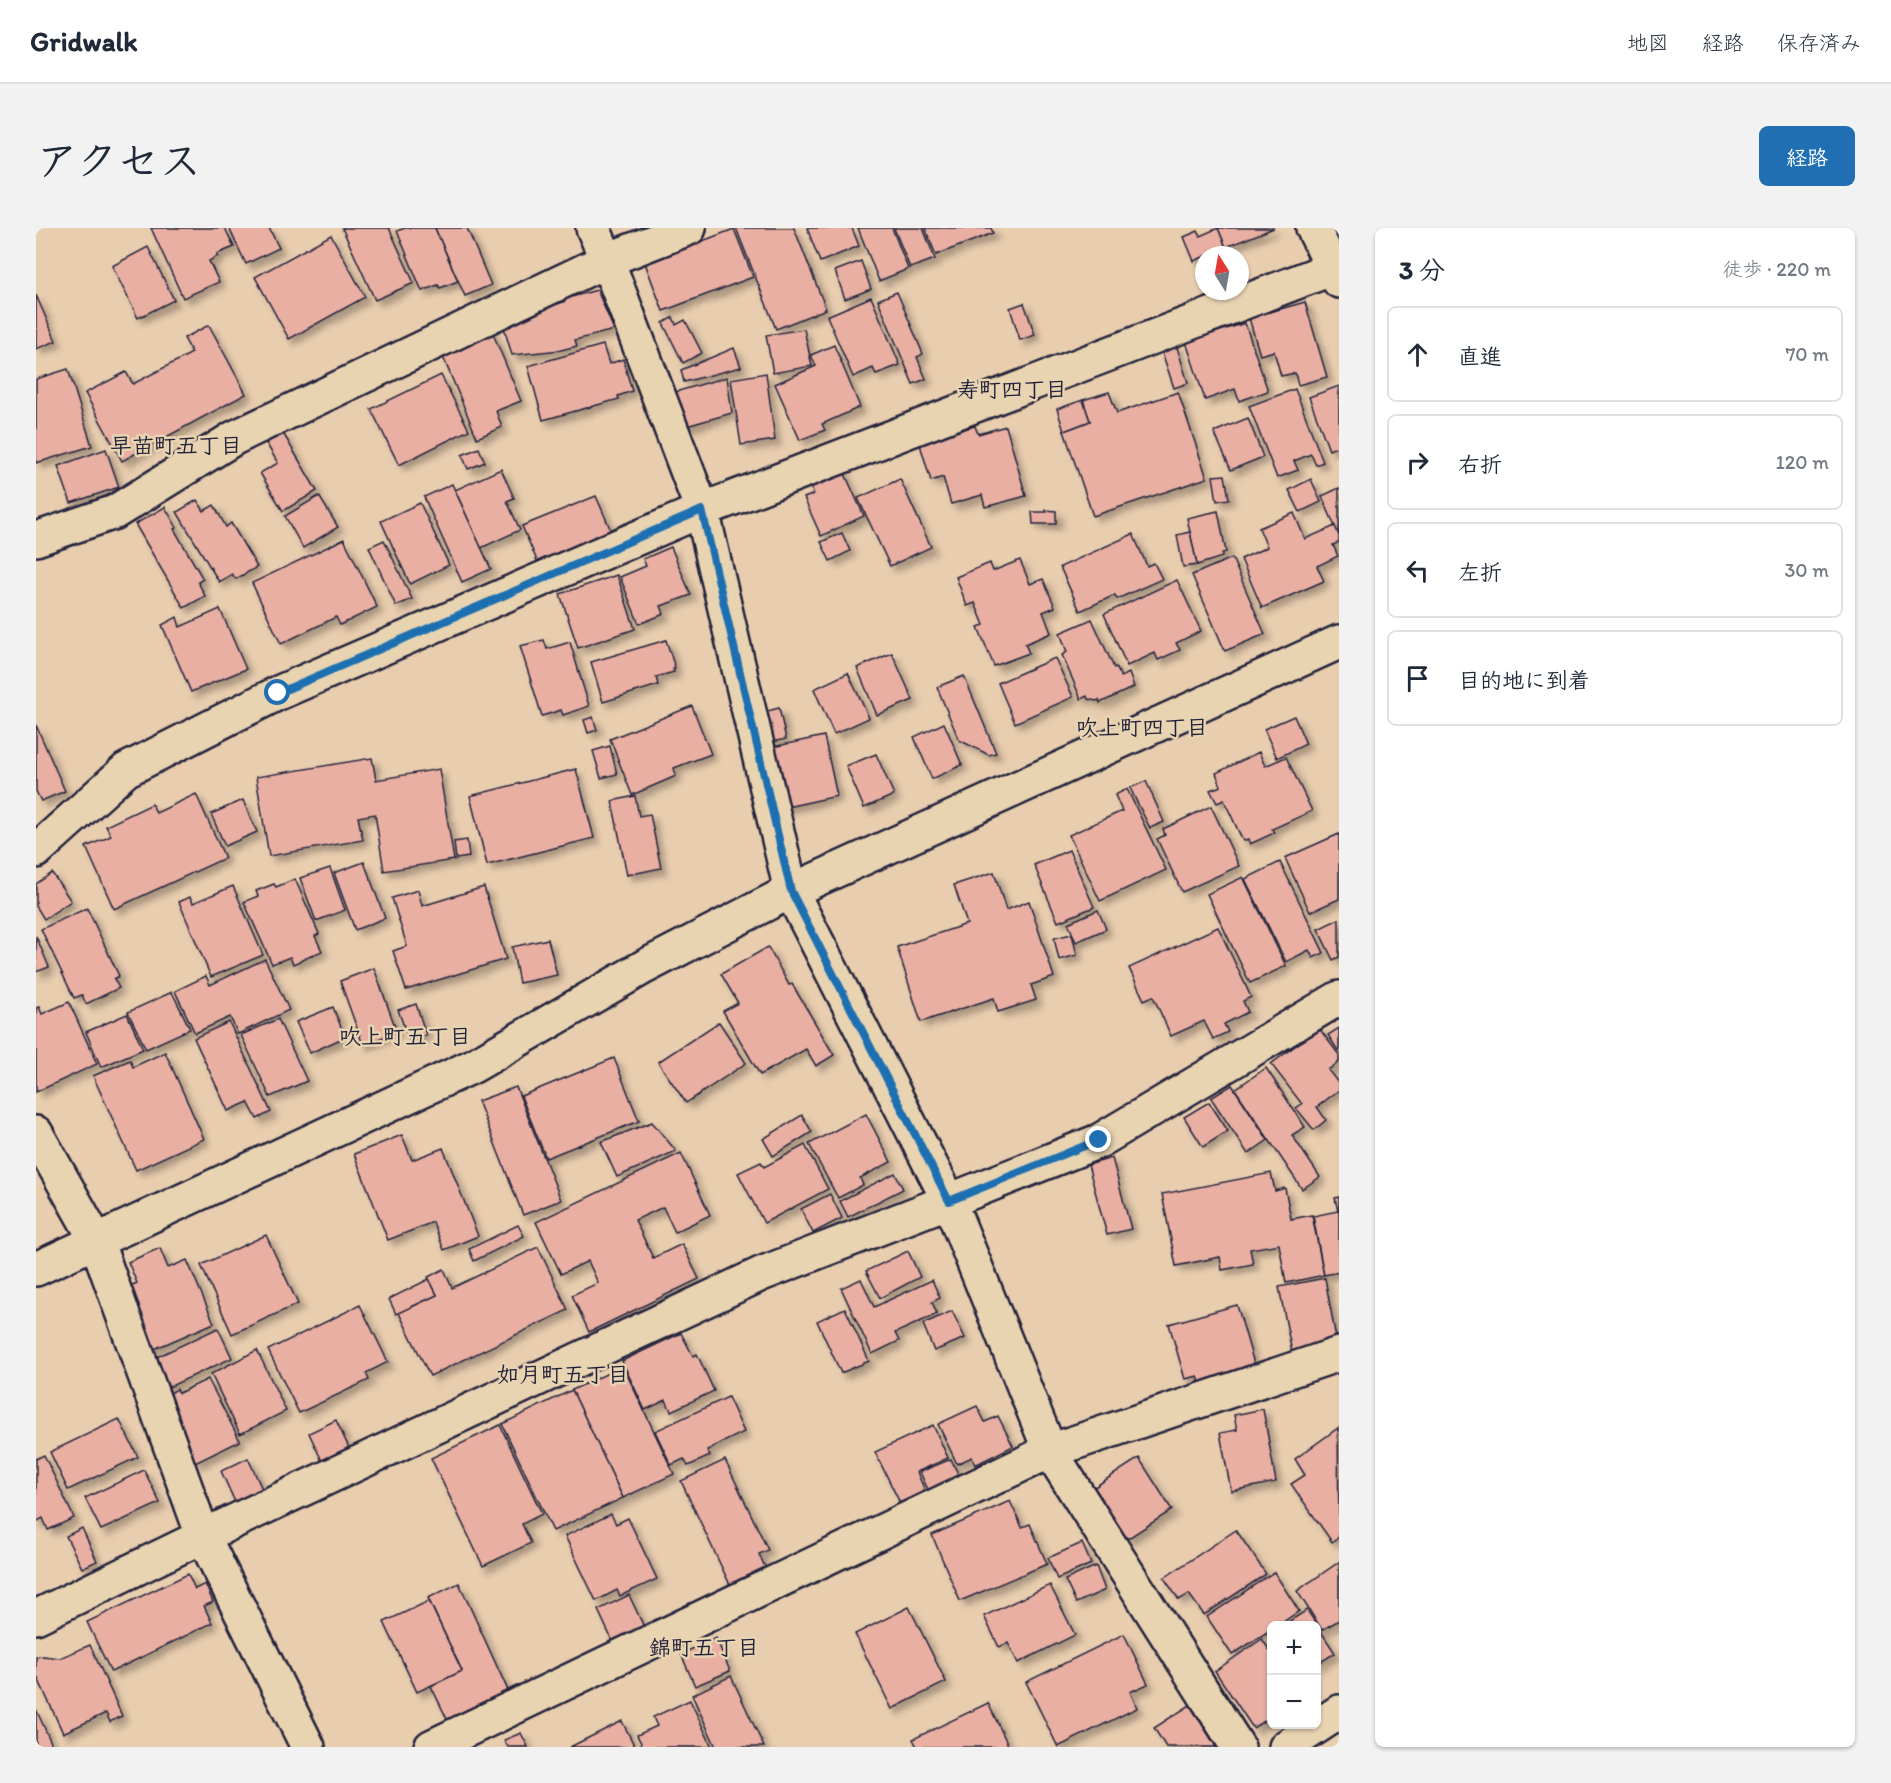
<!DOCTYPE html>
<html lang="ja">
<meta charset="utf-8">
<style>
body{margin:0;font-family:Itim,"Klee One",sans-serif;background:#f2f2f3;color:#1f2937}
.controls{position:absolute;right:18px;bottom:18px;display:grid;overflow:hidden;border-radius:9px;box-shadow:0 2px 4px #0004}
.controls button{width:54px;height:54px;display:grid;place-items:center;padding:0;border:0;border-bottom:2px solid #e0e1e3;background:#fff;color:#1f2937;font:30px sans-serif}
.compass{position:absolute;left:1159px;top:18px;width:54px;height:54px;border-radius:50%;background:#fff;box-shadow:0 2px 4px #0004;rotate:349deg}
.stop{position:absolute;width:18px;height:18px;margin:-14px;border:4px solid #1f6fb2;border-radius:50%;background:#fff}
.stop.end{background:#1f6fb2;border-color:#fff;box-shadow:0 2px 6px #0008}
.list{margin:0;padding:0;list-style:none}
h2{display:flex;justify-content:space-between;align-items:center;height:78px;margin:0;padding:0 24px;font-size:26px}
h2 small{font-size:20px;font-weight:400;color:#747a83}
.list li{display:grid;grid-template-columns:39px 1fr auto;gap:18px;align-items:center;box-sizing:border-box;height:96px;margin:0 12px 12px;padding:0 12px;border:2px solid #e0e1e3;border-radius:9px}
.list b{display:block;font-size:22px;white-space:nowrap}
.list em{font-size:20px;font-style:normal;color:#747a83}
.icon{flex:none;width:33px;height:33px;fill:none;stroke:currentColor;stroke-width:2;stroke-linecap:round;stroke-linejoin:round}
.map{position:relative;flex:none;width:1303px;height:1519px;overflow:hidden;border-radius:9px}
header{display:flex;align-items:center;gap:36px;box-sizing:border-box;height:84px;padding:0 30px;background:#fff;border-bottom:2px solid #e0e1e3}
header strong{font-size:28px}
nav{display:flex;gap:33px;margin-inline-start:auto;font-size:21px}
.intro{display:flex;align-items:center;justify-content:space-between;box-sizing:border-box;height:144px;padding:0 36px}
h1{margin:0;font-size:42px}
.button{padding:15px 27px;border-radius:9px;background:#1f6fb2;color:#fff;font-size:21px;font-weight:700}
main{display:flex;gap:36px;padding:0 36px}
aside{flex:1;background:#fff;border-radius:9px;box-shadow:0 2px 4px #0004}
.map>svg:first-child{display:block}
.building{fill:#e9afa3;stroke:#22223b;stroke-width:1.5;filter:url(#shadow)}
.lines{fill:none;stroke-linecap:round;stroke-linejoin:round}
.minor-casing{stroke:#22223b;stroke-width:38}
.tertiary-casing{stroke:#22223b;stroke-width:38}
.minor{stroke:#e9d4b2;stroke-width:33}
.tertiary{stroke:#e9d4b2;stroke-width:33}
.route{stroke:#1f6fb2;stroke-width:8}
.labels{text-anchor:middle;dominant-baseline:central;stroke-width:5;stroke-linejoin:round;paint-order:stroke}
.neighbourhood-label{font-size:22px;font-weight:bold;fill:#22223b;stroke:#e9d4b2}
</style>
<header>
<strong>Gridwalk</strong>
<nav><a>地図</a><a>経路</a><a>保存済み</a></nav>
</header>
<div class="intro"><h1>アクセス</h1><a class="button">経路</a></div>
<main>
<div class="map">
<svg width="1303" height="1519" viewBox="0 0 1303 1519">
<defs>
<filter id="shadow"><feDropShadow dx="5.5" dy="5.5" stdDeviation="3" flood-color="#0004"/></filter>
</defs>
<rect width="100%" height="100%" fill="#e9cdaf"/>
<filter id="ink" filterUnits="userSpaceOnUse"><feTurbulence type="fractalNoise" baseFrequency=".0167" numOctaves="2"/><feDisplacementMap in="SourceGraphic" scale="12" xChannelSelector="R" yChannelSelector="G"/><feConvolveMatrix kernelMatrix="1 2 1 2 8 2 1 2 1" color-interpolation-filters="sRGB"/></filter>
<g filter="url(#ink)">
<g class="building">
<polygon points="115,0 189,0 198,19 181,26 182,28 173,33 183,54 147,70"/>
<polygon points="193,0 233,0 243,20 210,36"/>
<polygon points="306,0 353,0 378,55 339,72"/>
<polygon points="369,0 399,0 422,53 404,60 402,57 386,63 361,3"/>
<polygon points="399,0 431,0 455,57 429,68"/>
<polygon points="700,0 758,0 790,81 740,101"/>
<polygon points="771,0 816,0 823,18 784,34"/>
<polygon points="822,0 856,0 872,41 843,53"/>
<polygon points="858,0 887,0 899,31 874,40"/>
<polygon points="889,0 955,0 957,5 900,27"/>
<polygon points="1182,0 1190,19 1158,33 1148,9 1162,3 1164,8"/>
<polygon points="1182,0 1238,0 1190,19"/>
<polygon points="698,1 717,49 627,83 606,27 648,20"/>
<polygon points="295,7 329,69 253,111 219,49"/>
<polygon points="112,19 138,72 102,90 76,38"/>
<polygon points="825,33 835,61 809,71 799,43"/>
<polygon points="561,62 578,102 539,112 541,118 525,122 476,127 466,93 528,74 528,71"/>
<polygon points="861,64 887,126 881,129 890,151 877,156 842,72"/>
<polygon points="0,67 20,113 0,121"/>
<polygon points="835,69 864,137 840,146 837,140 817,149 791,88"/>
<polygon points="1269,74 1291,149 1262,157 1259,145 1245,148 1238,123 1224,127 1213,90"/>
<polygon points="988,75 999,107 984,112 974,80"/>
<polygon points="637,89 640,97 649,92 666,125 647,135 627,95"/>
<polygon points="1209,95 1232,163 1203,173 1199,161 1169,172 1150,114"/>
<polygon points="453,96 485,173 460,183 466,199 441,210 405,124"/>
<polygon points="173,97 210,166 86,233 49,165 90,144 97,156 156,125 148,110"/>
<polygon points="768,101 776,138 737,145 730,107"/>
<polygon points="1140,116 1152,155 1138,160 1125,121"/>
<polygon points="567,117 573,136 587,131 596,163 582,168 583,171 507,192 492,138"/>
<polygon points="798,117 824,179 786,196 789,202 764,212 739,156 780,138 775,127"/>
<polygon points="698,120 705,139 648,154 645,142"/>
<polygon points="32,141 56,218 0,235 0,151"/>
<polygon points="730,145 739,212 705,217 695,151"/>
<polygon points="405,147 433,202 363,237 335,181"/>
<polygon points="691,149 696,185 647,199 639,164"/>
<polygon points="1303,158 1303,218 1293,222 1273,169"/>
<polygon points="1259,161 1287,234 1280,237 1275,226 1258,233 1262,242 1241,250 1213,178"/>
<polygon points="1073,164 1081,185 1142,164 1171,250 1057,288 1028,203 1054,193 1047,172"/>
<polygon points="1047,172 1054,193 1028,203 1021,181"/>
<polygon points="1212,190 1227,229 1195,242 1178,204"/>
<polygon points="939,198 942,206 970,198 990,268 949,279 946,267 915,276 907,249 895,253 883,213"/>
<polygon points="247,205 281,263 247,283 224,245 242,235 230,215"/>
<polygon points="443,220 449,234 432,241 426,227"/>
<polygon points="70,221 83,259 35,275 22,238"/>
<polygon points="804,235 828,288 785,308 768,270 778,266 771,250"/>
<polygon points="465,241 478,270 471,273 484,302 445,320 419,262"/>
<polygon points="1189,247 1193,271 1181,273 1177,248"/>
<polygon points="864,251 895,319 854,338 822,270"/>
<polygon points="1275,251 1285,274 1264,284 1253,262"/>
<polygon points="416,256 455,341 426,354 388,269"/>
<polygon points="1303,260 1303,308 1286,268"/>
<polygon points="283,268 302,299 267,320 249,288"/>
<polygon points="560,268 576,305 502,335 486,298"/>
<polygon points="161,272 168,283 178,277 190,299 195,295 221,339 200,351 196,346 183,354 141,284"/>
<polygon points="384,275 413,337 374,356 345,293"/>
<polygon points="129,279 141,300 138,301 167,351 162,354 169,368 148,380 99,296"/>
<polygon points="1010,282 1020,283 1020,296 997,296 996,284 1011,284"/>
<polygon points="1182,283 1190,324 1186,325 1186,329 1161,337 1151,290"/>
<polygon points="1258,285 1269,311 1299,298 1303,308 1303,314 1297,317 1302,328 1281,338 1288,353 1226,380 1205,331 1231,319 1223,300"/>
<polygon points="1154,304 1161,337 1147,339 1141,307"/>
<polygon points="806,305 814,323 794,333 785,314"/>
<polygon points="1097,306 1111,338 1118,335 1126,351 1081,371 1079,367 1044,383 1024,339"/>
<polygon points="308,311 341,379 304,397 300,389 245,416 216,355"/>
<polygon points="348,312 376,371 360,378 333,319"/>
<polygon points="635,319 655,367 625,378 628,386 603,396 584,349 610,338 607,331"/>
<polygon points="1196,330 1229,406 1189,423 1156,347"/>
<polygon points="984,332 994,356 1007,351 1019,379 1007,384 1015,405 989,416 993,425 958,438 942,399 948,397 939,375 931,378 920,349 954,335 957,343"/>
<polygon points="581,347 599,401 542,420 524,366"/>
<polygon points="1141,352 1165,403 1140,415 1144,422 1122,432 1119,425 1091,438 1068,386"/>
<polygon points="184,381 210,441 155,464 126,397 141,389 144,399"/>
<polygon points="1056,391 1078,440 1080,439 1085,449 1093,445 1098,459 1064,475 1063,472 1060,473 1052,471 1051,468 1045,471 1026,427 1031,424 1024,405"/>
<polygon points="508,412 511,421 534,414 553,478 527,487 525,482 506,488 484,418"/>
<polygon points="630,412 639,440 637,441 638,444 620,449 622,457 567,474 555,434"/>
<polygon points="856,425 877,472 841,487 821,440"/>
<polygon points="1019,430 1037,469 979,495 962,455"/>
<polygon points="812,445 833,490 798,506 778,461"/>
<polygon points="928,448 960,525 953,527 923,512 901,459"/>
<polygon points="656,478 675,526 638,540 640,548 596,567 574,511"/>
<polygon points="743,480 750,511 731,515 724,485"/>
<polygon points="1258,488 1270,516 1241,530 1228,501"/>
<polygon points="557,489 561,502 552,505 548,492"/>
<polygon points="908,495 926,537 896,551 878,509"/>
<polygon points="0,497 29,563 5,573 0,563"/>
<polygon points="788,508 801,568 746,580 732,520"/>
<polygon points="574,518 581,546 565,550 557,523"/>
<polygon points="1223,524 1229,538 1250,529 1276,583 1236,601 1238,605 1214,616 1212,611 1207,613 1188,572 1181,575 1174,562 1185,558 1180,545"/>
<polygon points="840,526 858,567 828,580 810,538"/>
<polygon points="336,530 340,552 403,541 418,632 348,643 339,586 322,589 327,612 233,628 220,549"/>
<polygon points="540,541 558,610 451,637 434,568"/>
<polygon points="1110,553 1128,594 1114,600 1094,560"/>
<polygon points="1091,561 1130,642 1064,673 1033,607 1086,583 1079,567"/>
<polygon points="160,566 189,630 78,681 50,619 75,608 70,598 116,576 120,585"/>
<polygon points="599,568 603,588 614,586 625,640 591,647 576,573"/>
<polygon points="207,572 221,604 189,618 175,586"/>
<polygon points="1175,578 1203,638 1146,664 1121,611 1129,607 1127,601"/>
<polygon points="1303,606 1303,671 1274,684 1249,630"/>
<polygon points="431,612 433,629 420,631 418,614"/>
<polygon points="1033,622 1058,679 1022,694 998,637"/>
<polygon points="328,634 349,690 319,702 298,645"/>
<polygon points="1244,634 1288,725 1277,730 1273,722 1250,734 1209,651"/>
<polygon points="294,640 309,682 280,693 264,650"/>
<polygon points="958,644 970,682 993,673 1018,749 995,757 1000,772 962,784 958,770 885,794 861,719 931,696 918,657"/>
<polygon points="16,645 35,673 8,691 0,678 0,656"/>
<polygon points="1207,649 1250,738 1214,755 1171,666"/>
<polygon points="259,651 283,706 279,708 286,723 257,736 254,729 236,736 208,674 222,668 220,663 238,656 240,659"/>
<polygon points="197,658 227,727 175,749 143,674 154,669 157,675"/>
<polygon points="448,659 470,731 370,762 357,723 371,718 356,670 382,662 386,678"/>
<polygon points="51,680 83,748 78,751 83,760 50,776 46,767 38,770 5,701"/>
<polygon points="1062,682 1070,701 1040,714 1032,695"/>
<polygon points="1303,691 1303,729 1297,732 1282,701"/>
<polygon points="1182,699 1215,769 1207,773 1212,784 1188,796 1192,804 1177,811 1168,793 1135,808 1117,768 1108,772 1093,740"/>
<polygon points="1036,706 1041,727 1023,732 1018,710"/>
<polygon points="0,708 13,739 0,744"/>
<polygon points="512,711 521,747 483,755 476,719"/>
<polygon points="732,719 753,757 756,756 798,827 780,838 770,821 724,847 687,783 702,775 685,746"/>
<polygon points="229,731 253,782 202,806 194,789 159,805 139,763 170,748 174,757"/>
<polygon points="338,740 361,804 327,817 304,753"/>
<polygon points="136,764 154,801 110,821 92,784"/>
<polygon points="33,774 61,836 0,864 0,780 3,779 6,786"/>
<polygon points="380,776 390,807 373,812 362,782"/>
<polygon points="297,779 309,809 274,825 260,794"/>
<polygon points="91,786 107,821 65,839 50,804"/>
<polygon points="242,791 271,853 234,869 205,807"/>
<polygon points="193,794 235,884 221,891 212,874 192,883 158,810"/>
<polygon points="683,794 710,835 650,875 622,834"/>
<polygon points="1283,800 1303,827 1303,834 1292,842 1303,856 1303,862 1281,879 1290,892 1278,902 1260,880 1266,876 1235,836"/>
<polygon points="1303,800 1303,824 1292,807"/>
<polygon points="129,824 168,911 100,942 57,848 94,832 97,839"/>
<polygon points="578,830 603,893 510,930 485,868"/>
<polygon points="1230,840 1269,899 1256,907 1284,949 1266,961 1199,861"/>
<polygon points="1196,857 1232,912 1212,926 1175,870"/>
<polygon points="480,859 525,972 487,987 442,873"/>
<polygon points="1173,874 1192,903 1167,919 1148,889"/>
<polygon points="830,886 855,934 824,950 827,957 802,970 773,916"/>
<polygon points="766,887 776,904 737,928 727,911"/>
<polygon points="616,894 640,923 581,949 565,914"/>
<polygon points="366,907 376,932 407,920 442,1008 408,1022 397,994 352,1012 318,926"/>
<polygon points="769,917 792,961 728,995 702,945 725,934 728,939"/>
<polygon points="645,925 674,987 639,1004 627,979 599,992 617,1030 646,1016 663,1051 553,1104 536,1067 562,1055 552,1033 525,1046 500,994"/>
<polygon points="1076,930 1095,1001 1071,1007 1052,937"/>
<polygon points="859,945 867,961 812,989 804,973"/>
<polygon points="1235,945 1239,963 1249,960 1255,991 1276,987 1288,1047 1250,1055 1243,1016 1214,1021 1217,1036 1186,1042 1184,1029 1140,1038 1126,966"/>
<polygon points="794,966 806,990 777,1005 765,981"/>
<polygon points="1303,969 1303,1044 1288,1047 1277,988 1302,983 1299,970"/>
<polygon points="482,997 488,1008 438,1033 433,1021"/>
<polygon points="230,1007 262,1076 196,1106 165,1037"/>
<polygon points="502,1019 532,1082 394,1148 363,1085 401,1067 392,1049 408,1041 416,1060"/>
<polygon points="124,1020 132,1040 151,1032 178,1095 109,1125 82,1063 101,1055 92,1034"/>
<polygon points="872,1023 884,1049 844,1070 830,1043"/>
<polygon points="1289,1050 1301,1116 1256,1125 1243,1059"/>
<polygon points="393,1051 401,1067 360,1086 353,1071"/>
<polygon points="825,1051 838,1079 896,1052 904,1070 896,1074 901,1086 859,1105 863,1113 836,1126 805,1060"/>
<polygon points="324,1077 352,1134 330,1145 333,1152 263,1185 232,1122"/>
<polygon points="1201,1077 1219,1139 1164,1155 1162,1148 1149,1151 1133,1096"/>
<polygon points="809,1080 833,1133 805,1145 781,1093"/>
<polygon points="916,1083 929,1110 898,1123 887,1096"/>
<polygon points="182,1100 196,1130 124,1163 110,1134"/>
<polygon points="645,1105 657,1128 661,1126 678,1163 635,1183 630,1172 609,1182 586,1133"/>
<polygon points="221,1122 250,1183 204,1206 175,1146"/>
<polygon points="587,1138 638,1246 587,1270 536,1162"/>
<polygon points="172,1151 204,1213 159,1235 127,1169 141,1161 143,1165"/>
<polygon points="536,1162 587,1270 517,1303 466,1196"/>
<polygon points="692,1169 708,1204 671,1222 674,1228 652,1238 648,1231 635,1237 619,1203"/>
<polygon points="941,1178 949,1194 962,1188 977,1218 939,1237 936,1229 921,1236 902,1196"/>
<polygon points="1227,1181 1240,1254 1195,1263 1184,1205 1201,1202 1198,1187"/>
<polygon points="83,1191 102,1229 32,1262 14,1224"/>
<polygon points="300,1192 313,1220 286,1233 273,1205"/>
<polygon points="464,1197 506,1286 486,1296 495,1315 447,1338 395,1230"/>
<polygon points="897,1197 912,1230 881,1244 889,1263 864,1275 839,1224"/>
<polygon points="1302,1200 1303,1309 1296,1314 1255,1256 1269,1247 1259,1231"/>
<polygon points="8,1227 38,1290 12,1302 7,1290 0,1294 0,1231"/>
<polygon points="212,1230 226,1261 199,1274 185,1243"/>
<polygon points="1103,1230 1136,1282 1091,1311 1057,1260"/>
<polygon points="915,1231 924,1250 893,1264 884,1244"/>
<polygon points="689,1232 732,1322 723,1326 731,1343 695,1359 645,1253"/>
<polygon points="108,1242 124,1275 65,1302 49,1270"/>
<polygon points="974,1273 986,1299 994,1296 1011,1336 924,1373 896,1307"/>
<polygon points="575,1286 580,1296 592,1290 621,1351 584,1368 581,1362 560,1373 529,1308"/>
<polygon points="46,1300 61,1333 46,1340 30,1308"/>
<polygon points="1200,1302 1230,1346 1168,1387 1153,1366 1143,1372 1128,1350"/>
<polygon points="1046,1315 1055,1336 1021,1351 1012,1330"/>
<polygon points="1303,1334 1303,1392 1286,1402 1261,1363"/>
<polygon points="1060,1338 1069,1362 1040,1375 1029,1352"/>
<polygon points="1238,1344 1263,1383 1241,1398 1236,1398 1236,1401 1196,1427 1171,1389"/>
<polygon points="152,1346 159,1361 169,1356 177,1374 168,1378 176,1395 75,1444 51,1394"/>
<polygon points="423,1355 474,1467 413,1495 395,1458 426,1443 392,1370"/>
<polygon points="1014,1357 1039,1407 982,1435 972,1415 963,1419 948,1388"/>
<polygon points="593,1367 608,1399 577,1414 562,1382"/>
<polygon points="393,1373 426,1443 381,1464 348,1394"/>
<polygon points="873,1379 910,1454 856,1481 819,1406"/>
<polygon points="1271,1382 1299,1425 1280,1437 1280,1398 1246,1398"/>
<polygon points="1088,1406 1112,1456 1094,1464 1101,1480 1022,1519 990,1454"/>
<polygon points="680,1410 694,1443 659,1458 645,1426"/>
<polygon points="1226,1411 1236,1426 1236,1488 1217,1500 1179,1443"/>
<polygon points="54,1417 86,1488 74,1494 70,1485 27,1505 0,1446 0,1429 7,1428 24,1430"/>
<polygon points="695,1448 728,1519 680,1519 656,1467"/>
<polygon points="654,1472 676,1519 607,1519 601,1507 621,1498 617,1489"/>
<polygon points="952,1475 973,1519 881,1519 877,1511"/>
<polygon points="1154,1477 1179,1517 1179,1519 1130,1519 1118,1500"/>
<polygon points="0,1481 17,1519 0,1519"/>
<polygon points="586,1493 599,1519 534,1519"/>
<polygon points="485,1505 492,1519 472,1519 468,1512"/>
</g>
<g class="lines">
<defs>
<g id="minor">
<polyline points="557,0 571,32 666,282 755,663 913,973 1014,1223 1202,1519"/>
<polyline points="1277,0 1303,53"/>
<polyline points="0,311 79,284 198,210 571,32 653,0"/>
<polyline points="0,623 90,542 242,465 666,282 1297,40"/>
<polyline points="0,905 60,1012 167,1308 272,1519"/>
<polyline points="0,1389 167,1308 725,1046 913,973 1063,913 1303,770"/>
<polyline points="395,1519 1014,1223 1303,1126"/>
<polyline points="1250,1519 1303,1484"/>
</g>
<polyline id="tertiary" points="0,1041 437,838 608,739 755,663 1303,414"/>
</defs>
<use href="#minor" class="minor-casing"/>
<use href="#tertiary" class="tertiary-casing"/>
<use href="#minor" class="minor"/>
<use href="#tertiary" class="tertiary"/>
</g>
</g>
<g class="lines" filter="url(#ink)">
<polyline class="route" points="242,465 666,282 755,663 913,973 1063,912"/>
</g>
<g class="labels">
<g class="neighbourhood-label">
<text x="976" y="161">寿町四丁目</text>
<text x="140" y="217">早苗町五丁目</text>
<text x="1106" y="499">吹上町四丁目</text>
<text x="369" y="808">吹上町五丁目</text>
<text x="527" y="1146">如月町五丁目</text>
<text x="668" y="1419">錦町五丁目</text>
</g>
</g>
</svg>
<div class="controls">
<button>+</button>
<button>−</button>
</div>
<svg class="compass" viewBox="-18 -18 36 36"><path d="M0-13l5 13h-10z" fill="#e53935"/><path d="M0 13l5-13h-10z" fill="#747a83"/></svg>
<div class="stop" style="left:242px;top:465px"></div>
<div class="stop end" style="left:1063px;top:912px"></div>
</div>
<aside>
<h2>3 分<small>徒歩 · 220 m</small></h2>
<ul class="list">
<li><svg class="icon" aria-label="ahead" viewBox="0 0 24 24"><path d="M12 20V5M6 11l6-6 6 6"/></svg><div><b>直進</b></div><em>70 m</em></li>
<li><svg class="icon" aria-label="right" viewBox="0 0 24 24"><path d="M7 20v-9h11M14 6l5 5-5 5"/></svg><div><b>右折</b></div><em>120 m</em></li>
<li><svg class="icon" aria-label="left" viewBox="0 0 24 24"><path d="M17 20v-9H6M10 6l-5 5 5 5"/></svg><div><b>左折</b></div><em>30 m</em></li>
<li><svg class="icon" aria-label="arrive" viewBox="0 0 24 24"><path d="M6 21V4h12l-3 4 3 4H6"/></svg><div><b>目的地に到着</b></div></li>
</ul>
</aside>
</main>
